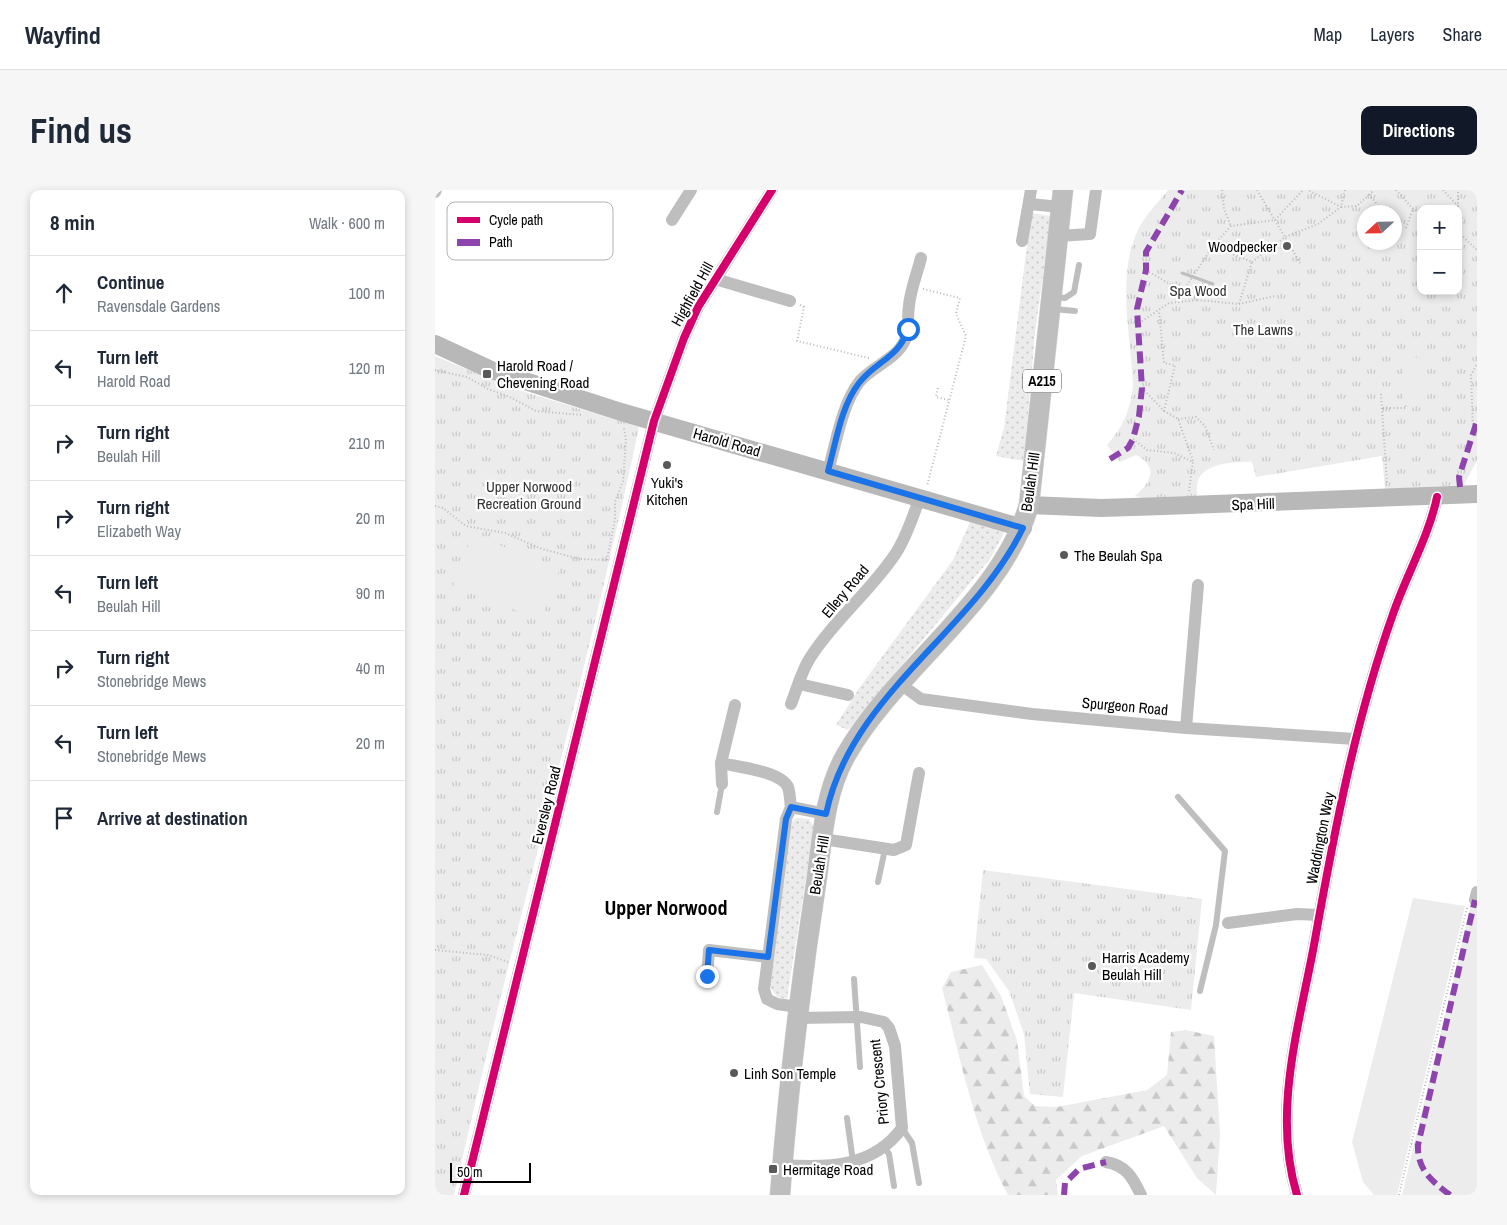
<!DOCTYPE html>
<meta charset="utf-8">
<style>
body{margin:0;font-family:"Archivo Narrow",sans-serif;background:#f6f6f7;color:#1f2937}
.controls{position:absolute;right:15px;top:15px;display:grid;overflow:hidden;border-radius:10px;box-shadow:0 2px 8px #0003}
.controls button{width:45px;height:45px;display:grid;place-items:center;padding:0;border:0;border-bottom:1px solid #e0e1e3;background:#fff;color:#1f2937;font:25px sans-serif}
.compass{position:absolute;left:922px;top:15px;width:45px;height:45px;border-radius:50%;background:#fff;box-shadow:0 2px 8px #0003;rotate:248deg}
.scale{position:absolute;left:15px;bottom:12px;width:81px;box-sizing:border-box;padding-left:5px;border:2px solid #000;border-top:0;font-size:14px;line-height:18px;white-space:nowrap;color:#000;-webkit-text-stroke:4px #fff;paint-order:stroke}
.stop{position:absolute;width:15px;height:15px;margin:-11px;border:4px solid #1a73e8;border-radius:50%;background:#fff}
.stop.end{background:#1a73e8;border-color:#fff;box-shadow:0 1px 5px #0008}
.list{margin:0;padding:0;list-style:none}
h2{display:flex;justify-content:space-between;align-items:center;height:65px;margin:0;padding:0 20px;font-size:21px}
h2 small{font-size:16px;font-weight:400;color:#747a83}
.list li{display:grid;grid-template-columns:32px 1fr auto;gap:15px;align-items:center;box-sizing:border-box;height:75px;padding:0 20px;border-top:1px solid #e0e1e3}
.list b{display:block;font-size:19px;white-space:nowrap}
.list p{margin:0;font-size:16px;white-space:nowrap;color:#747a83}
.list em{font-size:16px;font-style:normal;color:#747a83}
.icon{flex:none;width:28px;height:28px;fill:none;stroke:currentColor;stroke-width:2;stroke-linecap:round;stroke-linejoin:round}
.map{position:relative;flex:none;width:1042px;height:1005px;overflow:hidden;border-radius:10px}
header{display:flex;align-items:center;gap:30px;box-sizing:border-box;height:70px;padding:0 25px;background:#fff;border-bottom:1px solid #e0e1e3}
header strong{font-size:24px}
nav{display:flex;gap:28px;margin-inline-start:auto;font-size:18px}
.intro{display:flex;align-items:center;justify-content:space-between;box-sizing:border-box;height:120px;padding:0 30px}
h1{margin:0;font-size:35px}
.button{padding:12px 22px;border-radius:10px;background:#111827;color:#fff;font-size:18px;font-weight:700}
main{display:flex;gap:30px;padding:0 30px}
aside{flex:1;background:#fff;border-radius:10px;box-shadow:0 2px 8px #0003}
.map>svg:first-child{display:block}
.grass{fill:url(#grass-dots)}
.forest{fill:url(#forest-firs)}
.park{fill:url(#park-tufts);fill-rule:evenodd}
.garden{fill:#ececec}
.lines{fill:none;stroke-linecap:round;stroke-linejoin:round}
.stream{stroke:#bfbfbf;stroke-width:3}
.primary-casing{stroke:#dbdbdb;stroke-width:21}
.path{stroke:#b9b9b9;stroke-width:2;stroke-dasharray:1 2.5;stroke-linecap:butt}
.lane{stroke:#bebebe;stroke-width:6}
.street{stroke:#bebebe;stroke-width:12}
.secondary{stroke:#b8b8b8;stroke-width:18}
.primary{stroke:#bebebe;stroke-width:20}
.quiet{stroke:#8e44ad;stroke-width:6;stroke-dasharray:12 6;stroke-linecap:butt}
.cycleway-casing{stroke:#fff;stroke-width:11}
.cycleway{stroke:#d6006c;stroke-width:8}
.route{stroke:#1a73e8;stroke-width:6}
.poi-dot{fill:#595959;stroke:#fff;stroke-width:2}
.labels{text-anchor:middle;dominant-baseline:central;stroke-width:4.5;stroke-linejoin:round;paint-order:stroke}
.shield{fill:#fff;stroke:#4c4c4c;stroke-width:1}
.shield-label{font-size:14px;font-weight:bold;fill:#000}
.poi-label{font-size:15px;fill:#000;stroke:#fff;text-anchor:start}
.park-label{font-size:15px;fill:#333;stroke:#fff}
.street-label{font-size:15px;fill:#000;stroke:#fff}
.district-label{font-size:20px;font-weight:bold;fill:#000;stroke:#fff}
.key{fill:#fff;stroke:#b2b2b2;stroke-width:1}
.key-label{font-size:14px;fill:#000}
</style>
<header>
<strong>Wayfind</strong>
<nav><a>Map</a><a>Layers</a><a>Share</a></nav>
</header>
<div class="intro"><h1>Find us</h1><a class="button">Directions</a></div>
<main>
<aside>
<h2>8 min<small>Walk · 600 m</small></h2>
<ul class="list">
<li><svg class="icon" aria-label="ahead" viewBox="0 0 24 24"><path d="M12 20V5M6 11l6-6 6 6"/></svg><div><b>Continue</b><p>Ravensdale Gardens</p></div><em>100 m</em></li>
<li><svg class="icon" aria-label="left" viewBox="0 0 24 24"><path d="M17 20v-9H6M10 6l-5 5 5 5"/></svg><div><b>Turn left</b><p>Harold Road</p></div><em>120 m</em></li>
<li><svg class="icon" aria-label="right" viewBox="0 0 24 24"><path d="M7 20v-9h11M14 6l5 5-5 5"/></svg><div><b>Turn right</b><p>Beulah Hill</p></div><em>210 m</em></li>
<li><svg class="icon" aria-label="right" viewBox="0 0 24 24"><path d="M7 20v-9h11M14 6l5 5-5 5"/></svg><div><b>Turn right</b><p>Elizabeth Way</p></div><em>20 m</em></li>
<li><svg class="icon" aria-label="left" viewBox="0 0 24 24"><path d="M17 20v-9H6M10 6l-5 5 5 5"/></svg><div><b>Turn left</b><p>Beulah Hill</p></div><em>90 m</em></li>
<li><svg class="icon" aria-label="right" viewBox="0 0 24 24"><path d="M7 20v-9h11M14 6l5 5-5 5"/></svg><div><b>Turn right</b><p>Stonebridge Mews</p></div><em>40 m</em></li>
<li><svg class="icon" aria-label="left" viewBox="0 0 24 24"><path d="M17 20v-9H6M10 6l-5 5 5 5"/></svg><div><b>Turn left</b><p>Stonebridge Mews</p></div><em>20 m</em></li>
<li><svg class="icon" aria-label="arrive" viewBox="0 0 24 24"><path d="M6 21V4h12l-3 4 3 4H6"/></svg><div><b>Arrive at destination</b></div></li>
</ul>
</aside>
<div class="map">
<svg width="1042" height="1005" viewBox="0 0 1042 1005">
<defs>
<pattern id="grass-dots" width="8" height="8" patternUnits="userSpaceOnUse" patternTransform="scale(1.25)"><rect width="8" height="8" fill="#ececec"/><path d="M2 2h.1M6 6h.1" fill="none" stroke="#c9c9c9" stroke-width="1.8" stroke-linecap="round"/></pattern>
<pattern id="forest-firs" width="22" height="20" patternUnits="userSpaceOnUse" patternTransform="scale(1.25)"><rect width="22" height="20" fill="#ececec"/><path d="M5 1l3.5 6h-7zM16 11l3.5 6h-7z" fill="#c9c9c9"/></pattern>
<pattern id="park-tufts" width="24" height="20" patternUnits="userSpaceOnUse" patternTransform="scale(1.25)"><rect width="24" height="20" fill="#ececec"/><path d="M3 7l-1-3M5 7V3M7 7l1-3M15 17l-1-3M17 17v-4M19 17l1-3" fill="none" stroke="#c9c9c9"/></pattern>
</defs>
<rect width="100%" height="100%" fill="#fff"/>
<g class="grass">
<polygon points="596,23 616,26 600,143 589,271 561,266 569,238"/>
<polygon points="535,332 570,341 555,369 413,540 401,535 425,497 518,370"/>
<polygon points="363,628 374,629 379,637 352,809 342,807 334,796 355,635 359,629"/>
</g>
<path class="forest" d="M 547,775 L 566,806 L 582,850 L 589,906 L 600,916 L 622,917 L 712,900 L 732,885 L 736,842 L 751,840 L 779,846 L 785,945 L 781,1005 L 762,988 L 729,936 L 647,966 L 621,990 L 623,1005 L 573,1005 C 539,941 525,867 507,798 L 516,782 Z"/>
<g class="park">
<path d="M 733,0 L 1042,0 L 1042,270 L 1029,295 L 950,299 L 947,266 L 821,287 L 817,272 C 804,271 777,273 767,284 C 761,289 762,299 762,306 L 710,308 L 700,306 C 716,292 724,277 701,265 L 685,272 L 672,255 C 688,237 696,219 698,195 C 696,145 681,86 703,40 C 710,25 723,13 733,0 ZM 986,19 L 1023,19 L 1023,101 L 986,101 ZM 929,22 L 959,22 L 959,52 L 929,52 Z"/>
<path d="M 0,166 L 77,198 L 204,237 C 150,495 76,748 19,1005 L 0,1005 Z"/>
<polygon points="548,680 767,709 756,820 639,803 628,907 595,904 589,844 574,801 551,769 539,768"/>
</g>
<g class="garden">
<polygon points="968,167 992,168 992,214 967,212"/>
<polygon points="37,345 125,378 106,430 18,396"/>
<polygon points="978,708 1030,716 962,1005 939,1005 928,992 917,952"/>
<polygon points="1036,715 1042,717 1042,1005 967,1005"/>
</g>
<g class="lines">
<polyline class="stream" points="747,83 778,94"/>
<defs>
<path id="primary" d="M 345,1005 C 353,901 365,798 381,694 C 387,652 389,603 411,565 C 461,477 566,412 594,315 L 628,0"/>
</defs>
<use href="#primary" class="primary-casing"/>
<g class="path">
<polyline points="787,0 789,19 796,36"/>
<polyline points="822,0 865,73"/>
<polyline points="910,0 906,17 922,16 934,5 949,22"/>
<polyline points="961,0 978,19 986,23"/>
<polyline points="1008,0 1023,16 1023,0"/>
<polyline points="934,5 939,0"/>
<polyline points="1023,27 1030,29"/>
<polyline points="959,35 961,37"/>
<polyline points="971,38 978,19"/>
<polyline points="1023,42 1042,60"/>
<polyline points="817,72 850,47 883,34 906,17 873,0"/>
<polyline points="711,80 762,110 804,114 817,72 778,56 796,36 840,30 868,0"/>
<polyline points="488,99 525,108 521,124 531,146 492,296"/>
<polyline points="748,101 778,56"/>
<polyline points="804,114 840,106"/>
<polyline points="365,115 369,117 362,151 434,168"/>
<polyline points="701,135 734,113 762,110"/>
<polyline points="0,180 32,187 53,199 75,207 101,221 147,225"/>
<polyline points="503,198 501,207 514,210"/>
<polyline points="707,198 729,221 740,175 729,173 724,121"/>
<polyline points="946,204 952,293"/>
<polyline points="948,218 971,218 970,214"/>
<polyline points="729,221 743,229 758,271"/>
<polyline points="743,229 761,227 770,236 779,260"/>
<polyline points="1038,238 1036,185 1042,174"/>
<polyline points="698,249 712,260 739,263 758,272 754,301"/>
<polyline points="0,316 8,318 31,336 70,343 107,359 145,369 171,370"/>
<polyline points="172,370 180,329 180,312 188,291 191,250 189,238"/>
<polyline points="0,760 53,765 73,772"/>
<polyline points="976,954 983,955"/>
<polyline points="964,1005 1032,718"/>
</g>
<g class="lane">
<polyline points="620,107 630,108 639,102 644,75"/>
<polyline points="619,119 640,121"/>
<polyline points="743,607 790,661 781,735 765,801"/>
<polyline points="282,622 287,594"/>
<polyline points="443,692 450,659"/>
<polyline points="419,789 425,877"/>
<polyline points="412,928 418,972"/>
<polyline points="467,938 477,953 484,993"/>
<polyline points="449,957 454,964 459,996"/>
</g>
<g class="street">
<polyline points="0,2 1,0"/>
<polyline points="594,14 626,17"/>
<polyline points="237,30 256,0"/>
<polyline points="622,46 655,44 661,0"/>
<polyline points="587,51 596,0"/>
<polyline points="280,89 355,111"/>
<path d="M 393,281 C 401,254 407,213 425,191 C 438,176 462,169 470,150 C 475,139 472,128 474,116 C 475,101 482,84 486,68"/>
<polyline points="464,493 486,509 597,524 751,538 920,549"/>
<polyline points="364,494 413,505"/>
<path d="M 356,514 C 362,499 366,482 375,468 C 399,430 436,401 461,363 C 472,346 478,326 485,307"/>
<polyline points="751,538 763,395"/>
<path d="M 286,573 C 303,577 345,581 353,597 C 355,603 355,611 356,617 L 391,624"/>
<polyline points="287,594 286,573 300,515"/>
<polyline points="356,617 351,629 329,799 332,809 342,814 363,817"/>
<polyline points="388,649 459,660 471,655 484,583"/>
<polyline points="1040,710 1042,702"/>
<polyline points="793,733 862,724 884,725"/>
<polyline points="272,787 274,760 333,767"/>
<path d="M 671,972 C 691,975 698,988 706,1005"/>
<path d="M 347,975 C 392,978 438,978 467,938 L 460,856 L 454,838 L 449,832 L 426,827 L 361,828"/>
<polyline points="29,1005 219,231 249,148 263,117 337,0"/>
<path d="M 862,1005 C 837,923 864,836 879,755 C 899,643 920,531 958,424 C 971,386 994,346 1002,307"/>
</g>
<g class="secondary">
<polyline points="0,154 56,180 186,222 588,338"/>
<polyline points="594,315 666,318 729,316 1042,304"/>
</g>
<use href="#primary" class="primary"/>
<g class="quiet">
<polyline points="675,269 693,258 698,249 704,226 707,198 702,119 711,80 711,62 747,0"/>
<polyline points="1025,297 1024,287 1042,231"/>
<polyline points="629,1005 630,993 644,979 671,972"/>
<path d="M 1015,1005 C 997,991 982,980 983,955 L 1040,710"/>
</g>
<defs>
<g id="cycleway">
<polyline points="29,1005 219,231 249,148 263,117 337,0"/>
<path d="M 862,1005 C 837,923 864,836 879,755 C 899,643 920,531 958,424 C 971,386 994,346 1002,307"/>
</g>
</defs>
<use href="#cycleway" class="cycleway-casing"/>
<use href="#cycleway" class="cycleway"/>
</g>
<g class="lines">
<path class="route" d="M 272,786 L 274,760 L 333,767 L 351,629 L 356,617 L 391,624 C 416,504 537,443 588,338 L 393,281 C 401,252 406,216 424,193 C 441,171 464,168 473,139"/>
</g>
<g class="poi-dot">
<circle cx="852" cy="56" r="5"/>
<rect x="47" y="179" width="10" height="10" rx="2.5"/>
<circle cx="232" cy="275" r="5"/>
<circle cx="629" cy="365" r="5"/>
<circle cx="657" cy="776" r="5"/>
<circle cx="299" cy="883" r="5"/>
<rect x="333" y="974" width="10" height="10" rx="2.5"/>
</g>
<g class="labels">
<rect class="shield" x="588" y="179.5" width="38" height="23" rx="4"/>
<g class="shield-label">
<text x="607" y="191">A215</text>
</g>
<g class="poi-label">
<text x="842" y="56" text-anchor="end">Woodpecker</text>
<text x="62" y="175">Harold Road /<tspan x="62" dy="17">Chevening Road</tspan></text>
<text x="232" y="292" text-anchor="middle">Yuki's<tspan x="232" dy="17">Kitchen</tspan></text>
<text x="639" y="365">The Beulah Spa</text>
<text x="667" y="767">Harris Academy<tspan x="667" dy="17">Beulah Hill</tspan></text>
<text x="309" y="883">Linh Son Temple</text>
<text x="348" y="979">Hermitage Road</text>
</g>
<g class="park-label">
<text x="763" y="100">Spa Wood</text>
<text x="828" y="139">The Lawns</text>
<text x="94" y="296">Upper Norwood<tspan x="94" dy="17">Recreation Ground</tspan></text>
</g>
<g class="street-label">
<text transform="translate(257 104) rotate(-61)">Highfield Hill</text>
<text transform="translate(292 252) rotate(16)">Harold Road</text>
<text transform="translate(595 292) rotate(-82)">Beulah Hill</text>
<text transform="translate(818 314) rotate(-2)">Spa Hill</text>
<text transform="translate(410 401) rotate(-50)">Ellery Road</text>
<text transform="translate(690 516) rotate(5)">Spurgeon Road</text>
<text transform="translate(111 615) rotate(-76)">Eversley Road</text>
<text transform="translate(885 648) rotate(-79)">Waddington Way</text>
<text transform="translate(384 675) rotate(-81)">Beulah Hill</text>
<text transform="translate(444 892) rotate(-96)">Priory Crescent</text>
</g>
<g class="district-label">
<text x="231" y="717">Upper Norwood</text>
</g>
</g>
<rect x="12" y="12" width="166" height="58" rx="8" class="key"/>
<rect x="22" y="27" width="23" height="6" fill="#d6006c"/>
<rect x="22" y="49" width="23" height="7" fill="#8e44ad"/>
<g class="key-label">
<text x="54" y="35">Cycle path</text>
<text x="54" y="57">Path</text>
</g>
</svg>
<div class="controls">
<button>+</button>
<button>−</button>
</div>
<svg class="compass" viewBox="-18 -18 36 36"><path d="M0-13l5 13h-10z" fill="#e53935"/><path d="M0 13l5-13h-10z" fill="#747a83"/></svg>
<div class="scale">50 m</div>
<div class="stop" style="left:473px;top:139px"></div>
<div class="stop end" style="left:272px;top:786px"></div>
</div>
</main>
